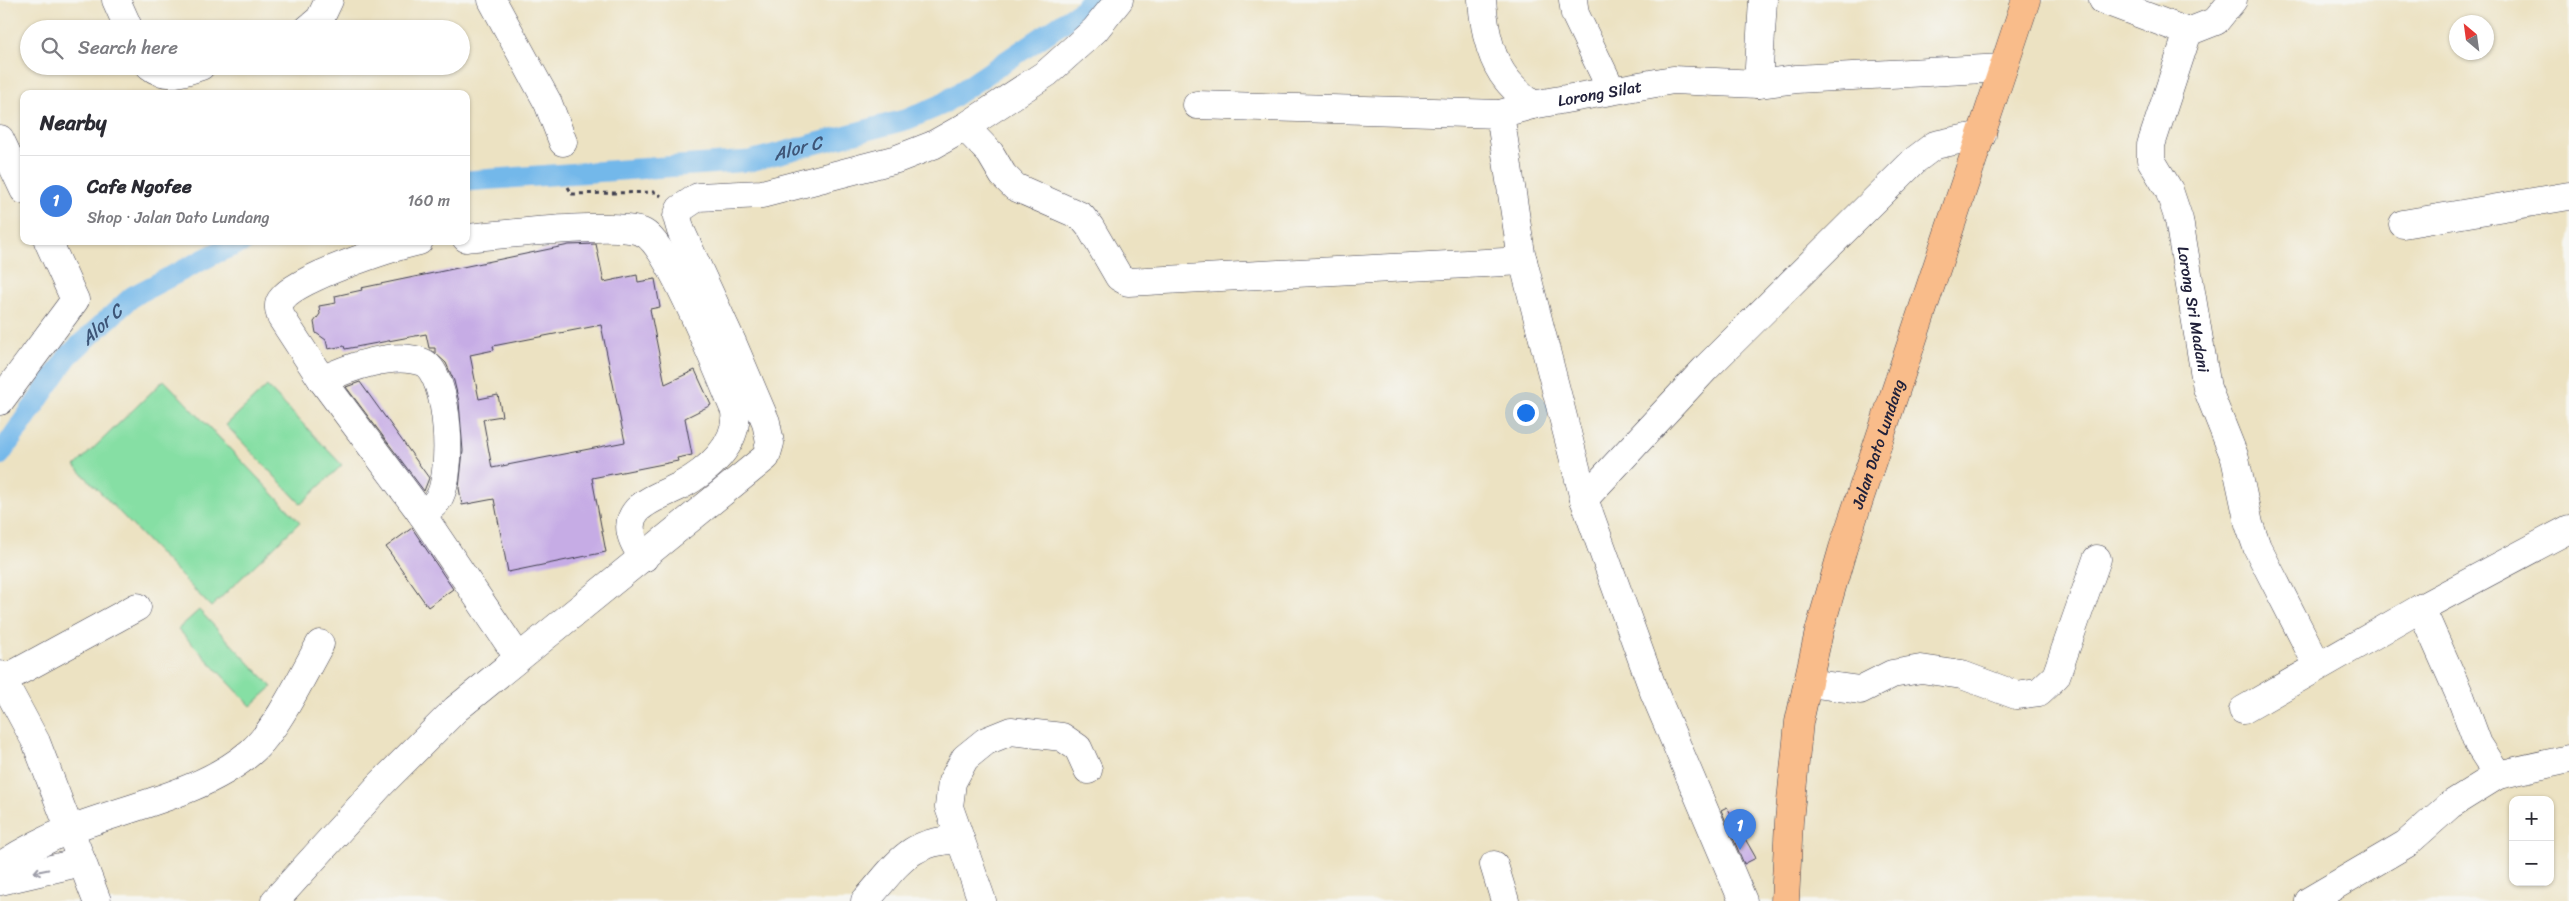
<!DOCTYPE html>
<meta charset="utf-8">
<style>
body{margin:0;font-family:Sriracha,sans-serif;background:#f2f2f3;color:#2b2b33}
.controls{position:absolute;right:15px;bottom:15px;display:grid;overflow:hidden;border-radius:10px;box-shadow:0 1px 4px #0004}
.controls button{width:45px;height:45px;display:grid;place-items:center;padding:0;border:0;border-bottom:1px solid #e1e1e2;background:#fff;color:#2b2b33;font:25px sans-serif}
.compass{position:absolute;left:2449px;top:15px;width:45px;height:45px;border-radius:50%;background:#fff;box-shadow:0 1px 4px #0004;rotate:331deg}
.you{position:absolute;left:1525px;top:412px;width:18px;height:18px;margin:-12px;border:4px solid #fff;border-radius:50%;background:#1a73e8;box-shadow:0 0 0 8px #1a73e833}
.badge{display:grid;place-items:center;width:32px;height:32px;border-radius:50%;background:#1a73e8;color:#fff;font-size:16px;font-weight:700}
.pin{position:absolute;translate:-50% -41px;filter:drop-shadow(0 1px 2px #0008)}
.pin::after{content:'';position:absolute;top:26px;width:18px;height:15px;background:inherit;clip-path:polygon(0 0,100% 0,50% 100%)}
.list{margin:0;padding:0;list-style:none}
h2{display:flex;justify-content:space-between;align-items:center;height:65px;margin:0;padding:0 20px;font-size:21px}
h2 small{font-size:16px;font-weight:400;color:#7c7c81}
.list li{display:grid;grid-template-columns:32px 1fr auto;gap:15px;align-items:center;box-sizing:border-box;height:90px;padding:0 20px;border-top:1px solid #e1e1e2}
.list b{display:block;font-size:19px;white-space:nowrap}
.list p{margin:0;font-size:16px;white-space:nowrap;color:#7c7c81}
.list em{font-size:16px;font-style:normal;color:#7c7c81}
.icon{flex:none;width:28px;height:28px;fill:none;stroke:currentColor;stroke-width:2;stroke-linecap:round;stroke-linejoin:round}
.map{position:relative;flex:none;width:2569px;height:901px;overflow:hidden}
.search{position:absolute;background:#fff;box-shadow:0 1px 4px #0004;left:20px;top:20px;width:450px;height:55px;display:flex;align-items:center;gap:12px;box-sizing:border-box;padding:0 18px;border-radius:28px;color:#7c7c81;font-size:19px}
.panel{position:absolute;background:#fff;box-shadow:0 1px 4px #0004;left:20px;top:90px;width:450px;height:155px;border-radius:10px}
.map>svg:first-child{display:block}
.green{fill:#86dfa4;stroke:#548070}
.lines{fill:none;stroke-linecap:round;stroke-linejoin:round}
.canal{stroke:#73b8ea;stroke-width:21}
.building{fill:#c6ace5;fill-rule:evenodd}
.minor-casing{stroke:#403f4f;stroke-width:29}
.major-casing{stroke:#403f4f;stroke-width:29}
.path{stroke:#403f4f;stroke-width:3;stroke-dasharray:4 4;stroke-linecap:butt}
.minor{stroke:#fff;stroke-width:28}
.major{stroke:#f9bc8a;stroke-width:28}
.oneway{stroke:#9c9ca7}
.labels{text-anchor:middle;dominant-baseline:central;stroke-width:4.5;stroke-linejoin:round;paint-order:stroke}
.street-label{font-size:16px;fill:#22223b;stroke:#f6f6f2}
.water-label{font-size:18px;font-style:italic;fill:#3e5678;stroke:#f6f6f2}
</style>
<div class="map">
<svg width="2569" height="901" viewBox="0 0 2569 901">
<rect width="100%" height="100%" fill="#f6f6f2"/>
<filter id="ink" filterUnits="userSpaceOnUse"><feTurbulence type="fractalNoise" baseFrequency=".02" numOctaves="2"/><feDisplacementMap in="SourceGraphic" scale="10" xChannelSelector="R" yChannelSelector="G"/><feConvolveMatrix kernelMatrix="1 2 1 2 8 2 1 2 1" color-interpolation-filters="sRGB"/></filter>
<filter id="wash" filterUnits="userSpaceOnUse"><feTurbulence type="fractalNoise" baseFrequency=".0096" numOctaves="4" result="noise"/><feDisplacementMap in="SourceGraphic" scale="20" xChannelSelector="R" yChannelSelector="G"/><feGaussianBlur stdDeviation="1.12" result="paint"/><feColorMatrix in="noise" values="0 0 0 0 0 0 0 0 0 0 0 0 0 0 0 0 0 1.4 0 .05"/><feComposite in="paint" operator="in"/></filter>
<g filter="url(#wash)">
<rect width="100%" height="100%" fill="#ece2c2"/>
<g class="green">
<polygon points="164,380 300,522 211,607 75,466"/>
<polygon points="267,386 342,465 301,504 226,425"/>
<polygon points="199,610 272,687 251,706 178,629"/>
</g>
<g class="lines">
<g class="canal">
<path id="s1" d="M 466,181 L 750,161 L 908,119 L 941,105 L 1082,10 L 1090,0"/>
<path id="s2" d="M 0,455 L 68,356 L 133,296 L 218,252 L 245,241"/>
</g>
</g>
<g id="blocks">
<g class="building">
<path d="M 596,244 L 604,282 L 637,275 L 638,282 L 655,279 L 660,307 L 650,309 L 665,384 L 695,370 L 711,405 L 685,418 L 692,455 L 677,458 L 678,461 L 592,478 L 606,552 L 508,572 L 494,499 L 462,505 L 459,488 L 463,451 L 459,402 L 454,381 L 446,363 L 435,353 L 435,348 L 429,348 L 426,334 L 345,349 L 344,346 L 328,349 L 326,340 L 316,333 L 314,322 L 320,314 L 319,306 L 336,303 L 335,296 L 362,290 L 361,288 L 569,245 ZM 601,325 L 625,442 L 492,468 L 483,419 L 502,416 L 498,395 L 479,399 L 470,355 L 494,350 L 493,346 Z"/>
<polygon points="360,382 429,478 424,491 346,387"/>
<polygon points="412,528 453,589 428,607 386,547"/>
<polygon points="1727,807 1756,858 1744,864 1721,810"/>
</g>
</g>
</g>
<g filter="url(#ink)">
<use href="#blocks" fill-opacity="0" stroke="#403f4f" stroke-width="1"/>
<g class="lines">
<defs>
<g id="minor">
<polyline points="116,0 129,29"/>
<polyline points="492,0 548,103 563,142"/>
<path d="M 1482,0 C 1484,27 1490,59 1507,80 C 1514,89 1524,97 1532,105"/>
<polyline points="1573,0 1575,14 1611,89"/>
<polyline points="2103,0 2188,32"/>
<polyline points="308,29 320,19 329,0"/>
<path id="s3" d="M 2188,32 L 2151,145 L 2151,160 L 2169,190 L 2179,220 L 2207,388 L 2235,458 L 2249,524 L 2257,547 L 2318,666"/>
<polyline points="2188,32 2216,21 2233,0"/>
<path d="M 150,66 C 166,79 184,72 201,66"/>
<polyline points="1758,84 1763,0"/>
<path id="s4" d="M 1197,105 L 1500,114 L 1532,105 L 1673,80 L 1758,84 L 1796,79 L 2003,68"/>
<polyline points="1500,114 1521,253 1584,499 1654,692 1743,901"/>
<polyline points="965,127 990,153 1003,175 1015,187 1081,216 1090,227 1119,277 1128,282 1523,261"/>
<polyline points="0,139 24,190"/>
<polyline points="2403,224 2569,196"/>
<path d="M 466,238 C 499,235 620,220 644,233 C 671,248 720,377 735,411 C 739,444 708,471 680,486 C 666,493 648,499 637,510 C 623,526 634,545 644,558"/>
<path d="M 419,241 C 392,247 296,278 282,299 C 277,304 279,311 281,317 L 322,380 L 421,513 L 518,657"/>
<path d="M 322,380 C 348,368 393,351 422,362 C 450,372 455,482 436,502 C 433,507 425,510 421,513"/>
<polyline points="0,401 75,300 48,241"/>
<polyline points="1584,499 1705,369 1915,160 1935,145 1982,135"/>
<polyline points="0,675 36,742 97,901"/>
<polyline points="3,680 137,607"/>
<polyline points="1808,683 1860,690 1892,674 1921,669 1962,675 2016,695 2039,692 2056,676 2097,559"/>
<polyline points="2243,710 2421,608"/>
<polyline points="2498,775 2478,744 2461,698 2421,608 2569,529"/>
<polyline points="1494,865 1505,901"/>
<path d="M 0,866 C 22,852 46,839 71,829 C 128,807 204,793 251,752 C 277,730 303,674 320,644"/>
<polyline points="0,881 82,862"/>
<polyline points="275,901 381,784 456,709 766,457 770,443 766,422 732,342 681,231 677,217 680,209 698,197 762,194 897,159 933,145 965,127 1047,73 1095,30 1119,0"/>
<path d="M 865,901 C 897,866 908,839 960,840"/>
<polyline points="982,901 949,807 952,782 965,758 986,741 1011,731 1062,737 1078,748 1088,770"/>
<polyline points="2309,901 2406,844 2450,805 2498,775 2569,759"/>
</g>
<g id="major">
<path id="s5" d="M 1785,901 L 1789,821 L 1799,722 L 1819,632 L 1843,548 L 2026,0"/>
</g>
</defs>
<use href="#minor" class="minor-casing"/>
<use href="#major" class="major-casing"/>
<polyline class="path" points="568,187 572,194 656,192 661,196"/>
<use href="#minor" class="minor"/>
<use href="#major" class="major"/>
</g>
<defs><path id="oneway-shaft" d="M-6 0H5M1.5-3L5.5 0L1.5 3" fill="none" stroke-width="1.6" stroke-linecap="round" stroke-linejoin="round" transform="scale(1.25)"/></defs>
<use class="oneway" href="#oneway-shaft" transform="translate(41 871) rotate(168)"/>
</g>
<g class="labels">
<g class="street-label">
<text stroke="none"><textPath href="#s4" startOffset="405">Lorong Silat</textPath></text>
<text stroke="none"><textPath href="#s3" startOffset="291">Lorong Sri Madani</textPath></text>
<text stroke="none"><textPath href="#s5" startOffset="469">Jalan Dato Lundang</textPath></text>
</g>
<g class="water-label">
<text stroke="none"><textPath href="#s1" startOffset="334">Alor C</textPath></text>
<text stroke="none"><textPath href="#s2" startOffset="166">Alor C</textPath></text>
</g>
</g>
</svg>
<div class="controls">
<button>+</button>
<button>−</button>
</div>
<svg class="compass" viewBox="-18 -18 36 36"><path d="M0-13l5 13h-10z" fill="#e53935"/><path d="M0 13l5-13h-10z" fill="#7c7c81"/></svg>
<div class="you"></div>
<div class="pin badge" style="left:1740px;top:850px;background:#3f7fe0">1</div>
<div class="search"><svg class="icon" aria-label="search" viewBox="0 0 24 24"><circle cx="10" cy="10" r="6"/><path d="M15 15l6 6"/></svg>Search here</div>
<section class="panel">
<h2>Nearby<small></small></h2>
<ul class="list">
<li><span class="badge" style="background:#3f7fe0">1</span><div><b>Cafe Ngofee</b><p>Shop · Jalan Dato Lundang</p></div><em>160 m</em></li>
</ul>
</section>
</div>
